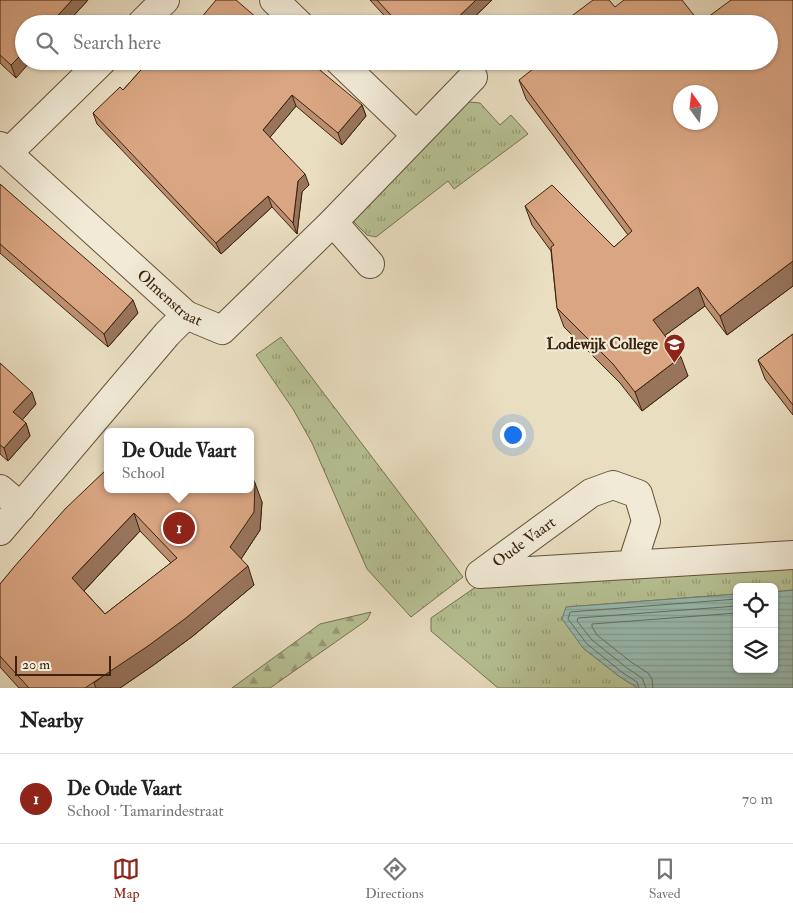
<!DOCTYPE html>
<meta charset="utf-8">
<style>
body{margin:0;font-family:"IM FELL Double Pica",serif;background:#f2f2f2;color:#222}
.controls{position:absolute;right:15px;bottom:15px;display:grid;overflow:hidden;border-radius:8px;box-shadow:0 1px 4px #0004}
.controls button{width:45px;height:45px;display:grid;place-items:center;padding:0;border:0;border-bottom:1px solid #e0e0e0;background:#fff;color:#222;font:25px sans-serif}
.compass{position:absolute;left:673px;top:85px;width:45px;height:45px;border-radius:50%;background:#fff;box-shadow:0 1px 4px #0004;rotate:345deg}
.scale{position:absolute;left:15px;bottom:12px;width:96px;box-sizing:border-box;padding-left:5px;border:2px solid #3a220c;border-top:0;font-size:14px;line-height:18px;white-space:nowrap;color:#3a220c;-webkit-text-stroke:4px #f1ead7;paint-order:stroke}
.you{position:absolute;left:512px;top:434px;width:18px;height:18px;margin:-12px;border:4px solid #fff;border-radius:50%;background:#1a73e8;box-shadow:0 0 0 8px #1a73e833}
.badge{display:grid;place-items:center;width:32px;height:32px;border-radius:50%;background:#8f2418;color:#fff;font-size:16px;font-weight:700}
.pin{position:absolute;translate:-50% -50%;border:2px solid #fff;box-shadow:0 1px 5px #0006}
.popup{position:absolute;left:104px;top:428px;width:150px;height:65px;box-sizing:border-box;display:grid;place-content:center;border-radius:8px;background:#fff;filter:drop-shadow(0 1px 4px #0005);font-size:16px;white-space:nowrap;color:#767676}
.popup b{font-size:19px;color:#222}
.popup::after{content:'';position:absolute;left:50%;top:100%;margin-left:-10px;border:10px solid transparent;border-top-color:#fff}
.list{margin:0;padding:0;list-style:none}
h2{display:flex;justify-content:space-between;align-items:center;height:65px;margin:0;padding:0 20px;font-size:21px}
h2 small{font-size:16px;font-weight:400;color:#767676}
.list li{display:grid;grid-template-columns:32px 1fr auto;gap:15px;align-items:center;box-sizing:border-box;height:90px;padding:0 20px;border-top:1px solid #e0e0e0}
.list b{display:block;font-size:19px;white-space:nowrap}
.list p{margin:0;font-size:16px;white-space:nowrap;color:#767676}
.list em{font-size:16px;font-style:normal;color:#767676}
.icon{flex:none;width:28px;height:28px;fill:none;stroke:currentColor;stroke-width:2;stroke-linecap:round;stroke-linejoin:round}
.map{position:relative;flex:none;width:793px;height:688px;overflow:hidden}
.search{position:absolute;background:#fff;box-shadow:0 1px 4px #0004;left:15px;right:15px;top:15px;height:55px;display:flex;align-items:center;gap:12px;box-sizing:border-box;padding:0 18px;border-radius:28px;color:#767676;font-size:19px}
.sheet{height:155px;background:#fff}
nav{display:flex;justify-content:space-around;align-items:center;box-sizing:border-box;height:70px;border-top:1px solid #e0e0e0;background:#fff;font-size:14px;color:#767676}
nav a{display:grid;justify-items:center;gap:2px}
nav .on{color:#8f2418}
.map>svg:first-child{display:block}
.grass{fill:url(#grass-tufts);stroke:#787250}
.forest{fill:url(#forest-firs);stroke:#787250}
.water{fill:url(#water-rules);stroke:#727e70}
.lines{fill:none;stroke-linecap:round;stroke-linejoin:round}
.shore{stroke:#696f5f;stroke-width:1}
.minor-casing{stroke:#665139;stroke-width:30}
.minor{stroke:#f1ead7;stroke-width:28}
.wall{fill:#bb8e70;stroke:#3a220c;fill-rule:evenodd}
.shaded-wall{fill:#98745b;stroke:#3a220c}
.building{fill:#d9a582;stroke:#3a220c;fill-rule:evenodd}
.labels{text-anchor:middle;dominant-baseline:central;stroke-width:4.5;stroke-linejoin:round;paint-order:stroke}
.street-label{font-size:16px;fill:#3a220c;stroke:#f1ead7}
.poi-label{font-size:16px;font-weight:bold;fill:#3a220c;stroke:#f1ead7;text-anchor:end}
</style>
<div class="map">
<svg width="793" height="688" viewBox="0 0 793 688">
<defs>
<pattern id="grass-tufts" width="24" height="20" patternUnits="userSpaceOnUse" patternTransform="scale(1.25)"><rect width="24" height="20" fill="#b6c193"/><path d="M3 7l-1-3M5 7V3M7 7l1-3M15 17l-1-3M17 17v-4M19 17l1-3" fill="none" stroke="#959c76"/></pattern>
<pattern id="forest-firs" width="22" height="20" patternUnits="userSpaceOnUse" patternTransform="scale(1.25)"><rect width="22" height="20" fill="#b6c193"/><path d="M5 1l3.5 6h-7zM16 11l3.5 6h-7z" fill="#959c76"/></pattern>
<pattern id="water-rules" width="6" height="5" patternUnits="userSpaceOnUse" patternTransform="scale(1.25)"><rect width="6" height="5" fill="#98bcb2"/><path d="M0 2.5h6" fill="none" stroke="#84a198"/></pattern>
</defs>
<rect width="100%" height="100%" fill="#eadec1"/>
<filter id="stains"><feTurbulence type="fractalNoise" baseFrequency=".004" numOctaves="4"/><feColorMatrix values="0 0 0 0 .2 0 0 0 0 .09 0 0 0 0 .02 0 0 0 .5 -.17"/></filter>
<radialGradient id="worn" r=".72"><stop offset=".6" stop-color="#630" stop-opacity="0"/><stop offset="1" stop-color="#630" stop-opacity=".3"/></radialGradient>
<g class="grass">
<polygon points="469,102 480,103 500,125 511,115 528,134 454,189 448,181 376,237 367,235 354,222 354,214"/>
<polygon points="281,337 463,577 411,617 367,569 312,443 293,409 256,355"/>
<polygon points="793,563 793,590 774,592 774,587 737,587 737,594 566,607 583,648 620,677 638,688 498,688 431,631 431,618 480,584"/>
</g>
<polygon class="forest" points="371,612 367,620 270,688 232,688 320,624"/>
<polygon class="water" points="793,590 793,688 638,688 620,677 583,648 562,619 566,607 737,594 737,669 774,669 774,592"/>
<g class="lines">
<g class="shore">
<polyline points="639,688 637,682 623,673 587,644 568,619 570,612 737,599"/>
<polyline points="646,688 642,678 627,668 592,640 577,621 578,618 737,606"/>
<polyline points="653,688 652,679 648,673 631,662 597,635 592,627 592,624 737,613"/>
</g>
<defs>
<g id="minor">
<polyline points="274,0 299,24"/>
<polyline points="141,24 165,0"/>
<polyline points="339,61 416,135"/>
<path id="s1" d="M 0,146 L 186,315 L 222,330 L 333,222 L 473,77"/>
<polyline points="8,153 102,61"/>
<polyline points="333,222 370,264"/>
<polyline points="0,489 21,507"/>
<polyline points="0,531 167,334 186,315"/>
<polyline points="632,564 646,521 638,494 613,485 591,493 480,574 793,555"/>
</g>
</defs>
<use href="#minor" class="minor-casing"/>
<use href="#minor" class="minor"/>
</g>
<g class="wall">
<polygon points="0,0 88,0 66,24 24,24 16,78 0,63"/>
<polygon points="370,0 492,0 467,24 392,24"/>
<polygon points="793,0 793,286 727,335 705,306 664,336 688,376 642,411 620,383 564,327 557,308 551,251 532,225 525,206 614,247 628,235 526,99 519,80 769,61 561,24 615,7 700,23"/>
<polygon points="149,61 362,105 366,116 342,145 296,106 270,137 309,185 302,192 297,234 272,207 221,254 97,124 93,113 123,90"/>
<polygon points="0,184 138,313 108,347 0,253"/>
<polygon points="793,334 793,415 765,379 758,360"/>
<polygon points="0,363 36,404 22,420 26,423 30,436 8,461 0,454"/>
<path d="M 108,468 L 262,502 L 260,530 L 241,559 L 254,585 L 193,636 L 155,664 L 120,688 L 19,688 L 0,667 L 0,584 ZM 140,531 L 171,563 L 105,614 L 84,591 Z"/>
</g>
<g class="shaded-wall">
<polygon points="72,0 88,0 66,24 50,24"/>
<polygon points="476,0 492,0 467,24 451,24"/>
<polygon points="24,52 24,61 31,61 16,78 11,65"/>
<polygon points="292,95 296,106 267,141 263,130"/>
<polygon points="362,105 366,116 342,145 338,133"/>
<polygon points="305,174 309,185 302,192 297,234 293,223 298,181"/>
<polygon points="268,196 272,207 221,254 216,243"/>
<polygon points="793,261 793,286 727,335 720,316"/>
<polygon points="698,287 705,306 660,339 653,320"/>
<polygon points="133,300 138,313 108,347 104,334"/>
<polygon points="681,357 688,376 642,411 635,392"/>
<polygon points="32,392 36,404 18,425 13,412"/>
<polygon points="26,423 30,436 8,461 4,448"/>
<polygon points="255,483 262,502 260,530 237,565 230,547"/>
<polygon points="134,513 140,531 79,596 72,578"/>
<polygon points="248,566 254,585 193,636 155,664 120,688 96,688 94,683"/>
</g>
<g class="building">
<polygon points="0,0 72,0 50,24 24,24 24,52 11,65 0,55"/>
<polygon points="216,0 236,0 264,24 196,24"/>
<polygon points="377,0 476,0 451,24 399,24"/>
<path d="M 593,0 L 609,0 L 615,7 L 624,0 L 682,0 L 700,23 L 731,0 L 793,0 L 793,261 L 720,316 L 698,287 L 653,320 L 681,357 L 635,392 L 613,364 L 557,308 L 551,247 L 554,245 L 525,206 L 552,185 L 614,247 L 632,231 L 519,80 L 543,61 L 769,61 L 769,24 L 561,24 ZM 680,92 L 710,92 L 710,122 L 680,122 Z"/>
<polygon points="149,61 309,61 362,105 338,133 292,95 263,130 305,174 298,181 293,223 268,196 216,243 93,113 120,87 123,90"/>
<polygon points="0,184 133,300 104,334 0,244"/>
<polygon points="793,334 793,405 758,360"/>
<polygon points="0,363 32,392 13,412 26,423 4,448 0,445"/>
<path d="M 108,468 L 108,489 L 250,489 L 250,473 L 255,483 L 254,512 L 230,547 L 248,566 L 186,618 L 148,646 L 85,688 L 29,688 L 0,656 L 0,584 L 14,567 L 65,509 ZM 134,513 L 177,558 L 105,614 L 72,578 Z"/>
</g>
<defs>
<symbol id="school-pin" viewBox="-11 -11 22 30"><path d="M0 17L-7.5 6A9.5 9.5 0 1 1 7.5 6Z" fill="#8f2418" stroke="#f1ead7"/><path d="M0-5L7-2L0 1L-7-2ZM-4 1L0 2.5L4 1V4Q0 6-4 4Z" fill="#fff"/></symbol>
</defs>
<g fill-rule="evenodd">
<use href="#school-pin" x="662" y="332" width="25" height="34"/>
</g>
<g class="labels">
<g class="street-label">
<text stroke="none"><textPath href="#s1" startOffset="228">Olmenstraat</textPath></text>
<text transform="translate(524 542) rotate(-36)">Oude Vaart</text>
</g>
<g class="poi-label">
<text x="658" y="344">Lodewijk College</text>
</g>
</g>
<rect width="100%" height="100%" filter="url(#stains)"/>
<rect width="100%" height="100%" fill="url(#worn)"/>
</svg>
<div class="controls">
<button><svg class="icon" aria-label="locate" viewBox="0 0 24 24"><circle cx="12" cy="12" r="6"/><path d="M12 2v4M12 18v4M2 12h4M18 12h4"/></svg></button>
<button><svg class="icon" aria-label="layers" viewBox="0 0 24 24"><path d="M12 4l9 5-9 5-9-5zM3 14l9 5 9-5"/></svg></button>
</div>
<svg class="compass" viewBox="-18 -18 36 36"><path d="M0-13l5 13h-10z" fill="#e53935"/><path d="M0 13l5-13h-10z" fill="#767676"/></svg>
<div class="scale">20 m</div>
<div class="you"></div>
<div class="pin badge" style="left:179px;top:528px">1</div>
<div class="popup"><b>De Oude Vaart</b>School</div>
<div class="search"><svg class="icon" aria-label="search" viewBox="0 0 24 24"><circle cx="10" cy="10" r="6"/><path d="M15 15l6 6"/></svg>Search here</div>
</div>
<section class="sheet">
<h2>Nearby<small></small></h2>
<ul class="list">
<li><span class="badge">1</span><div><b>De Oude Vaart</b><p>School · Tamarindestraat</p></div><em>70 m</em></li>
</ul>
</section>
<nav>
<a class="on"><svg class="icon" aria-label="map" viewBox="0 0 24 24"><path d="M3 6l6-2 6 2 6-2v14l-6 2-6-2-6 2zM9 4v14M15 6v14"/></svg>Map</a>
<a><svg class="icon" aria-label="directions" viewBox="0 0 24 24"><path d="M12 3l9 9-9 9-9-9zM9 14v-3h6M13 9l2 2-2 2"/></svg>Directions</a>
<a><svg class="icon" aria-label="saved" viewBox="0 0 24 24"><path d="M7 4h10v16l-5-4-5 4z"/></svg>Saved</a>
</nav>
